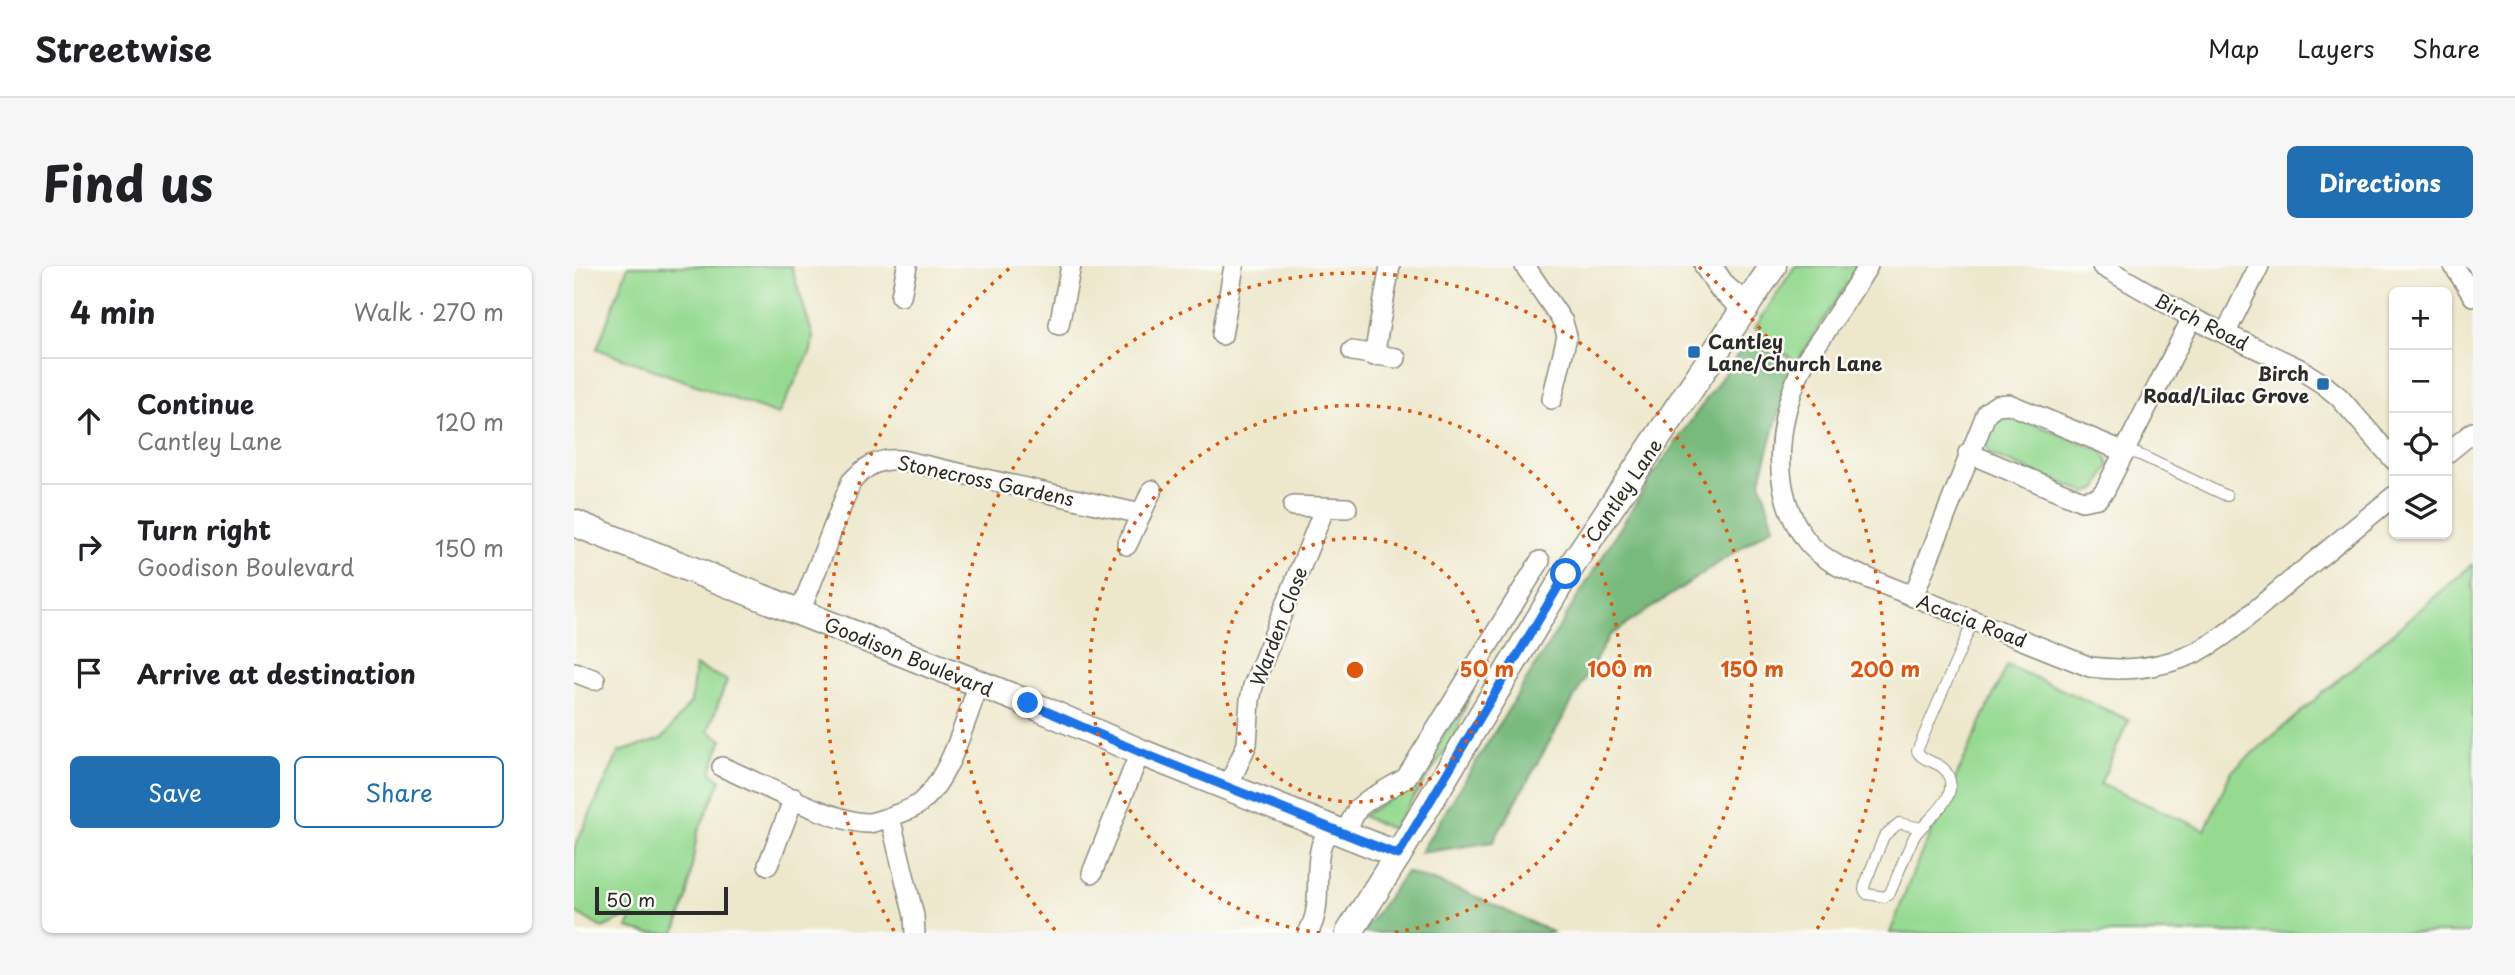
<!DOCTYPE html>
<meta charset="utf-8">
<style>
body{margin:0;font-family:"Playpen Sans",sans-serif;background:#f6f6f6;color:#202124}
.controls{position:absolute;right:21px;top:21px;display:grid;overflow:hidden;border-radius:10px;box-shadow:0 2px 5px #0004}
.controls button{width:63px;height:63px;display:grid;place-items:center;padding:0;border:0;border-bottom:2px solid #e0e0e0;background:#fff;color:#202124;font:35px sans-serif}
.scale{position:absolute;left:21px;bottom:18px;width:133px;box-sizing:border-box;padding-left:7px;border:4px solid #2b2b2b;border-top:0;font-size:19px;line-height:24px;white-space:nowrap;color:#2b2b2b;-webkit-text-stroke:5px #fdfcf7;paint-order:stroke}
.stop{position:absolute;width:21px;height:21px;margin:-16px;border:5px solid #1a73e8;border-radius:50%;background:#fff}
.stop.end{background:#1a73e8;border-color:#fff;box-shadow:0 2px 7px #0008}
.list{margin:0;padding:0;list-style:none}
h2{display:flex;justify-content:space-between;align-items:center;height:91px;margin:0;padding:0 28px;font-size:30px}
h2 small{font-size:23px;font-weight:400;color:#757577}
.list li{display:grid;grid-template-columns:46px 1fr auto;gap:21px;align-items:center;box-sizing:border-box;height:126px;padding:0 28px;border-top:2px solid #e0e0e0}
.list b{display:block;font-size:26px;white-space:nowrap}
.list p{margin:0;font-size:23px;white-space:nowrap;color:#757577}
.list em{font-size:23px;font-style:normal;color:#757577}
.actions{display:flex;gap:14px;padding:21px 28px}
.actions a{flex:1;padding:16px 0;border:2px solid #1f6fb2;border-radius:10px;text-align:center;font-size:24px;color:#1f6fb2}
.actions .main{background:#1f6fb2;color:#fff}
.icon{flex:none;width:38px;height:38px;fill:none;stroke:currentColor;stroke-width:2;stroke-linecap:round;stroke-linejoin:round}
.map{position:relative;flex:none;width:1899px;height:667px;overflow:hidden;border-radius:10px}
header{display:flex;align-items:center;gap:42px;box-sizing:border-box;height:98px;padding:0 35px;background:#fff;border-bottom:2px solid #e0e0e0}
header strong{font-size:33px}
nav{display:flex;gap:38px;margin-inline-start:auto;font-size:24px}
.intro{display:flex;align-items:center;justify-content:space-between;box-sizing:border-box;height:168px;padding:0 42px}
h1{margin:0;font-size:49px}
.button{padding:18px 32px;border-radius:10px;background:#1f6fb2;color:#fff;font-size:24px;font-weight:700}
main{display:flex;gap:42px;padding:0 42px}
aside{flex:1;background:#fff;border-radius:10px;box-shadow:0 2px 5px #0004}
.map>svg:first-child{display:block}
.green{fill:#96da92;stroke:#60825e;stroke-width:2}
.forest{fill:#78ba7c;stroke:#527254;stroke-width:2}
.lines{fill:none;stroke-linecap:round;stroke-linejoin:round}
.lane-casing{stroke:#8c8a7c;stroke-width:12}
.street-casing{stroke:#8c8a7c;stroke-width:22}
.secondary-casing{stroke:#8c8a7c;stroke-width:29}
.lane{stroke:#fff;stroke-width:10}
.street{stroke:#fff;stroke-width:19}
.secondary{stroke:#fff;stroke-width:26}
.route{stroke:#1a73e8;stroke-width:9}
.ring{fill:none;stroke:#df570e;stroke-width:3.5;stroke-dasharray:3.5 7}
.poi-dot{fill:#1f6fb2;stroke:#fdfcf7;stroke-width:2.5}
.labels{text-anchor:middle;dominant-baseline:central;stroke-width:5;stroke-linejoin:round;paint-order:stroke}
.street-label{font-size:19px;fill:#2b2b2b;stroke:#fdfcf7}
.poi-label{font-size:19px;font-weight:bold;fill:#2b2b2b;stroke:#fdfcf7;text-anchor:start}
.centre{fill:#df570e;stroke:#fdfcf7;stroke-width:3.5}
.ring-label{font-size:21px;text-anchor:middle;font-weight:bold;fill:#df570e;stroke:#fdfcf7;stroke-width:5;stroke-linejoin:round;paint-order:stroke}
</style>
<header>
<strong>Streetwise</strong>
<nav><a>Map</a><a>Layers</a><a>Share</a></nav>
</header>
<div class="intro"><h1>Find us</h1><a class="button">Directions</a></div>
<main>
<aside>
<h2>4 min<small>Walk · 270 m</small></h2>
<ul class="list">
<li><svg class="icon" aria-label="ahead" viewBox="0 0 24 24"><path d="M12 20V5M6 11l6-6 6 6"/></svg><div><b>Continue</b><p>Cantley Lane</p></div><em>120 m</em></li>
<li><svg class="icon" aria-label="right" viewBox="0 0 24 24"><path d="M7 20v-9h11M14 6l5 5-5 5"/></svg><div><b>Turn right</b><p>Goodison Boulevard</p></div><em>150 m</em></li>
<li><svg class="icon" aria-label="arrive" viewBox="0 0 24 24"><path d="M6 21V4h12l-3 4 3 4H6"/></svg><div><b>Arrive at destination</b></div></li>
</ul>
<div class="actions"><a class="main">Save</a><a>Share</a></div>
</aside>
<div class="map">
<svg width="1899" height="667" viewBox="0 0 1899 667">
<rect width="100%" height="100%" fill="#fdfcf7"/>
<filter id="ink" filterUnits="userSpaceOnUse"><feTurbulence type="fractalNoise" baseFrequency=".0143" numOctaves="2"/><feDisplacementMap in="SourceGraphic" scale="14" xChannelSelector="R" yChannelSelector="G"/><feConvolveMatrix kernelMatrix="1 2 1 2 8 2 1 2 1" color-interpolation-filters="sRGB"/></filter>
<filter id="wash" filterUnits="userSpaceOnUse"><feTurbulence type="fractalNoise" baseFrequency=".00686" numOctaves="4" result="noise"/><feDisplacementMap in="SourceGraphic" scale="28" xChannelSelector="R" yChannelSelector="G"/><feGaussianBlur stdDeviation="1.57" result="paint"/><feColorMatrix in="noise" values="0 0 0 0 0 0 0 0 0 0 0 0 0 0 0 0 0 1.4 0 .05"/><feComposite in="paint" operator="in"/></filter>
<g filter="url(#wash)">
<rect width="100%" height="100%" fill="#ede8cc"/>
<g class="green">
<polygon points="54,0 217,0 239,70 237,85 204,149 23,83"/>
<polygon points="1221,0 1284,0 1222,97 1181,62"/>
<polygon points="1428,148 1435,148 1526,184 1532,190 1535,200 1524,222 1513,227 1416,189 1410,176 1420,153"/>
<polygon points="1899,298 1899,667 1316,667 1340,604 1433,399 1555,454 1526,518 1631,564 1657,506"/>
<polygon points="121,400 153,414 134,465 148,474 137,506 147,514 123,568 113,632 101,667 73,667 53,662 59,648 28,662 0,645 0,582 45,486 88,473 117,436"/>
<polygon points="894,434 880,472 818,563 788,550 836,519"/>
</g>
<g class="forest">
<polygon points="1177,70 1217,103 1186,214 1200,260 1035,370 919,576 846,587 1080,207"/>
<polygon points="832,606 894,627 980,667 788,667"/>
</g>
</g>
<g filter="url(#ink)">
<g class="lines">
<defs>
<g id="lane">
<polyline points="1551,186 1564,188 1653,230"/>
<path d="M 1347,562 L 1325,557 L 1310,570 L 1291,618 L 1290,624 L 1293,628 L 1311,631 L 1316,627 C 1324,609 1331,589 1340,571 C 1350,554 1388,533 1373,507 C 1367,495 1349,497 1343,485 L 1399,355"/>
</g>
<g id="street">
<polyline points="951,0 989,56 993,70 978,133"/>
<path d="M 1294,0 C 1280,23 1265,45 1250,68 C 1243,78 1235,88 1229,99 C 1203,153 1194,223 1232,274 C 1241,286 1254,294 1266,301 L 1516,401 C 1549,405 1574,403 1606,393 C 1642,381 1675,349 1703,326 C 1742,294 1781,262 1820,230"/>
<polyline points="1528,0 1618,52 1724,102 1749,118 1765,131 1820,194"/>
<polyline points="1880,0 1899,30"/>
<polyline points="327,30 333,0"/>
<polyline points="485,59 497,0"/>
<polyline points="1651,68 1685,0"/>
<polyline points="648,69 660,0"/>
<polyline points="778,85 822,92"/>
<polyline points="800,90 816,0"/>
<polyline points="1394,187 1508,235 1524,232 1531,224 1618,52"/>
<polyline points="1873,187 1899,166"/>
<polyline points="719,240 773,242"/>
<polyline points="553,279 578,224"/>
<polyline points="1339,331 1413,146 1423,139 1435,138 1551,186"/>
<path d="M 226,346 L 277,216 C 291,200 305,192 327,194 L 567,248"/>
<polyline points="0,406 21,414"/>
<path d="M 148,501 C 182,515 261,558 295,557 C 302,556 309,553 316,551"/>
<polyline points="654,521 673,478 676,434 679,420 751,241"/>
<polyline points="771,566 784,542 794,534 832,512 966,295"/>
<polyline points="194,599 220,532"/>
<polyline points="518,607 566,486"/>
<path d="M 341,667 L 340,650 L 316,551 C 325,547 338,544 346,537 C 376,513 391,454 405,418"/>
<path d="M 734,667 C 750,639 739,610 747,580 C 749,573 754,567 757,560"/>
</g>
<g id="secondary">
<polyline points="1134,0 1149,22 1172,41"/>
<polyline points="0,257 454,437 566,486 824,589"/>
<polyline points="775,667 824,589 992,308 1199,0"/>
</g>
</defs>
<use href="#lane" class="lane-casing"/>
<use href="#street" class="street-casing"/>
<use href="#secondary" class="secondary-casing"/>
<use href="#lane" class="lane"/>
<use href="#street" class="street"/>
<use href="#secondary" class="secondary"/>
</g>
</g>
<g class="lines" filter="url(#ink)">
<polyline class="route" points="454,437 566,486 824,589 992,308"/>
</g>
<g class="ring">
<circle cx="781" cy="404" r="132"/>
<path d="M746 667A265 265 0 1 1 816 667"/>
<path d="M481 664A397 397 0 1 1 1081 664"/>
<path d="M320 665A530 530 0 0 1 437 1M1125 1A530 530 0 0 1 1242 665"/>
</g>
<g class="poi-dot">
<rect x="1113" y="79" width="14" height="14" rx="3.5"/>
<rect x="1742" y="111" width="14" height="14" rx="3.5"/>
</g>
<g class="labels">
<g class="street-label">
<text transform="translate(1628 55) rotate(27)">Birch Road</text>
<text transform="translate(412 214) rotate(12)">Stonecross Gardens</text>
<text transform="translate(1049 224) rotate(-56)">Cantley Lane</text>
<text transform="translate(1398 354) rotate(21)">Acacia Road</text>
<text transform="translate(704 360) rotate(-69)">Warden Close</text>
<text transform="translate(335 390) rotate(22)">Goodison Boulevard</text>
</g>
<g class="poi-label">
<text x="1134" y="75">Cantley<tspan x="1134" dy="22">Lane/Church Lane</tspan></text>
<text x="1735" y="107" text-anchor="end">Birch<tspan x="1735" dy="22">Road/Lilac Grove</tspan></text>
</g>
</g>
<circle cx="781" cy="404" r="10" class="centre"/>
<g class="ring-label">
<text x="913" y="411">50 m</text>
<text x="1046" y="411">100 m</text>
<text x="1178" y="411">150 m</text>
<text x="1311" y="411">200 m</text>
</g>
</svg>
<div class="controls">
<button>+</button>
<button>−</button>
<button><svg class="icon" aria-label="locate" viewBox="0 0 24 24"><circle cx="12" cy="12" r="6"/><path d="M12 2v4M12 18v4M2 12h4M18 12h4"/></svg></button>
<button><svg class="icon" aria-label="layers" viewBox="0 0 24 24"><path d="M12 4l9 5-9 5-9-5zM3 14l9 5 9-5"/></svg></button>
</div>
<div class="scale">50 m</div>
<div class="stop" style="left:992px;top:308px"></div>
<div class="stop end" style="left:454px;top:437px"></div>
</div>
</main>
